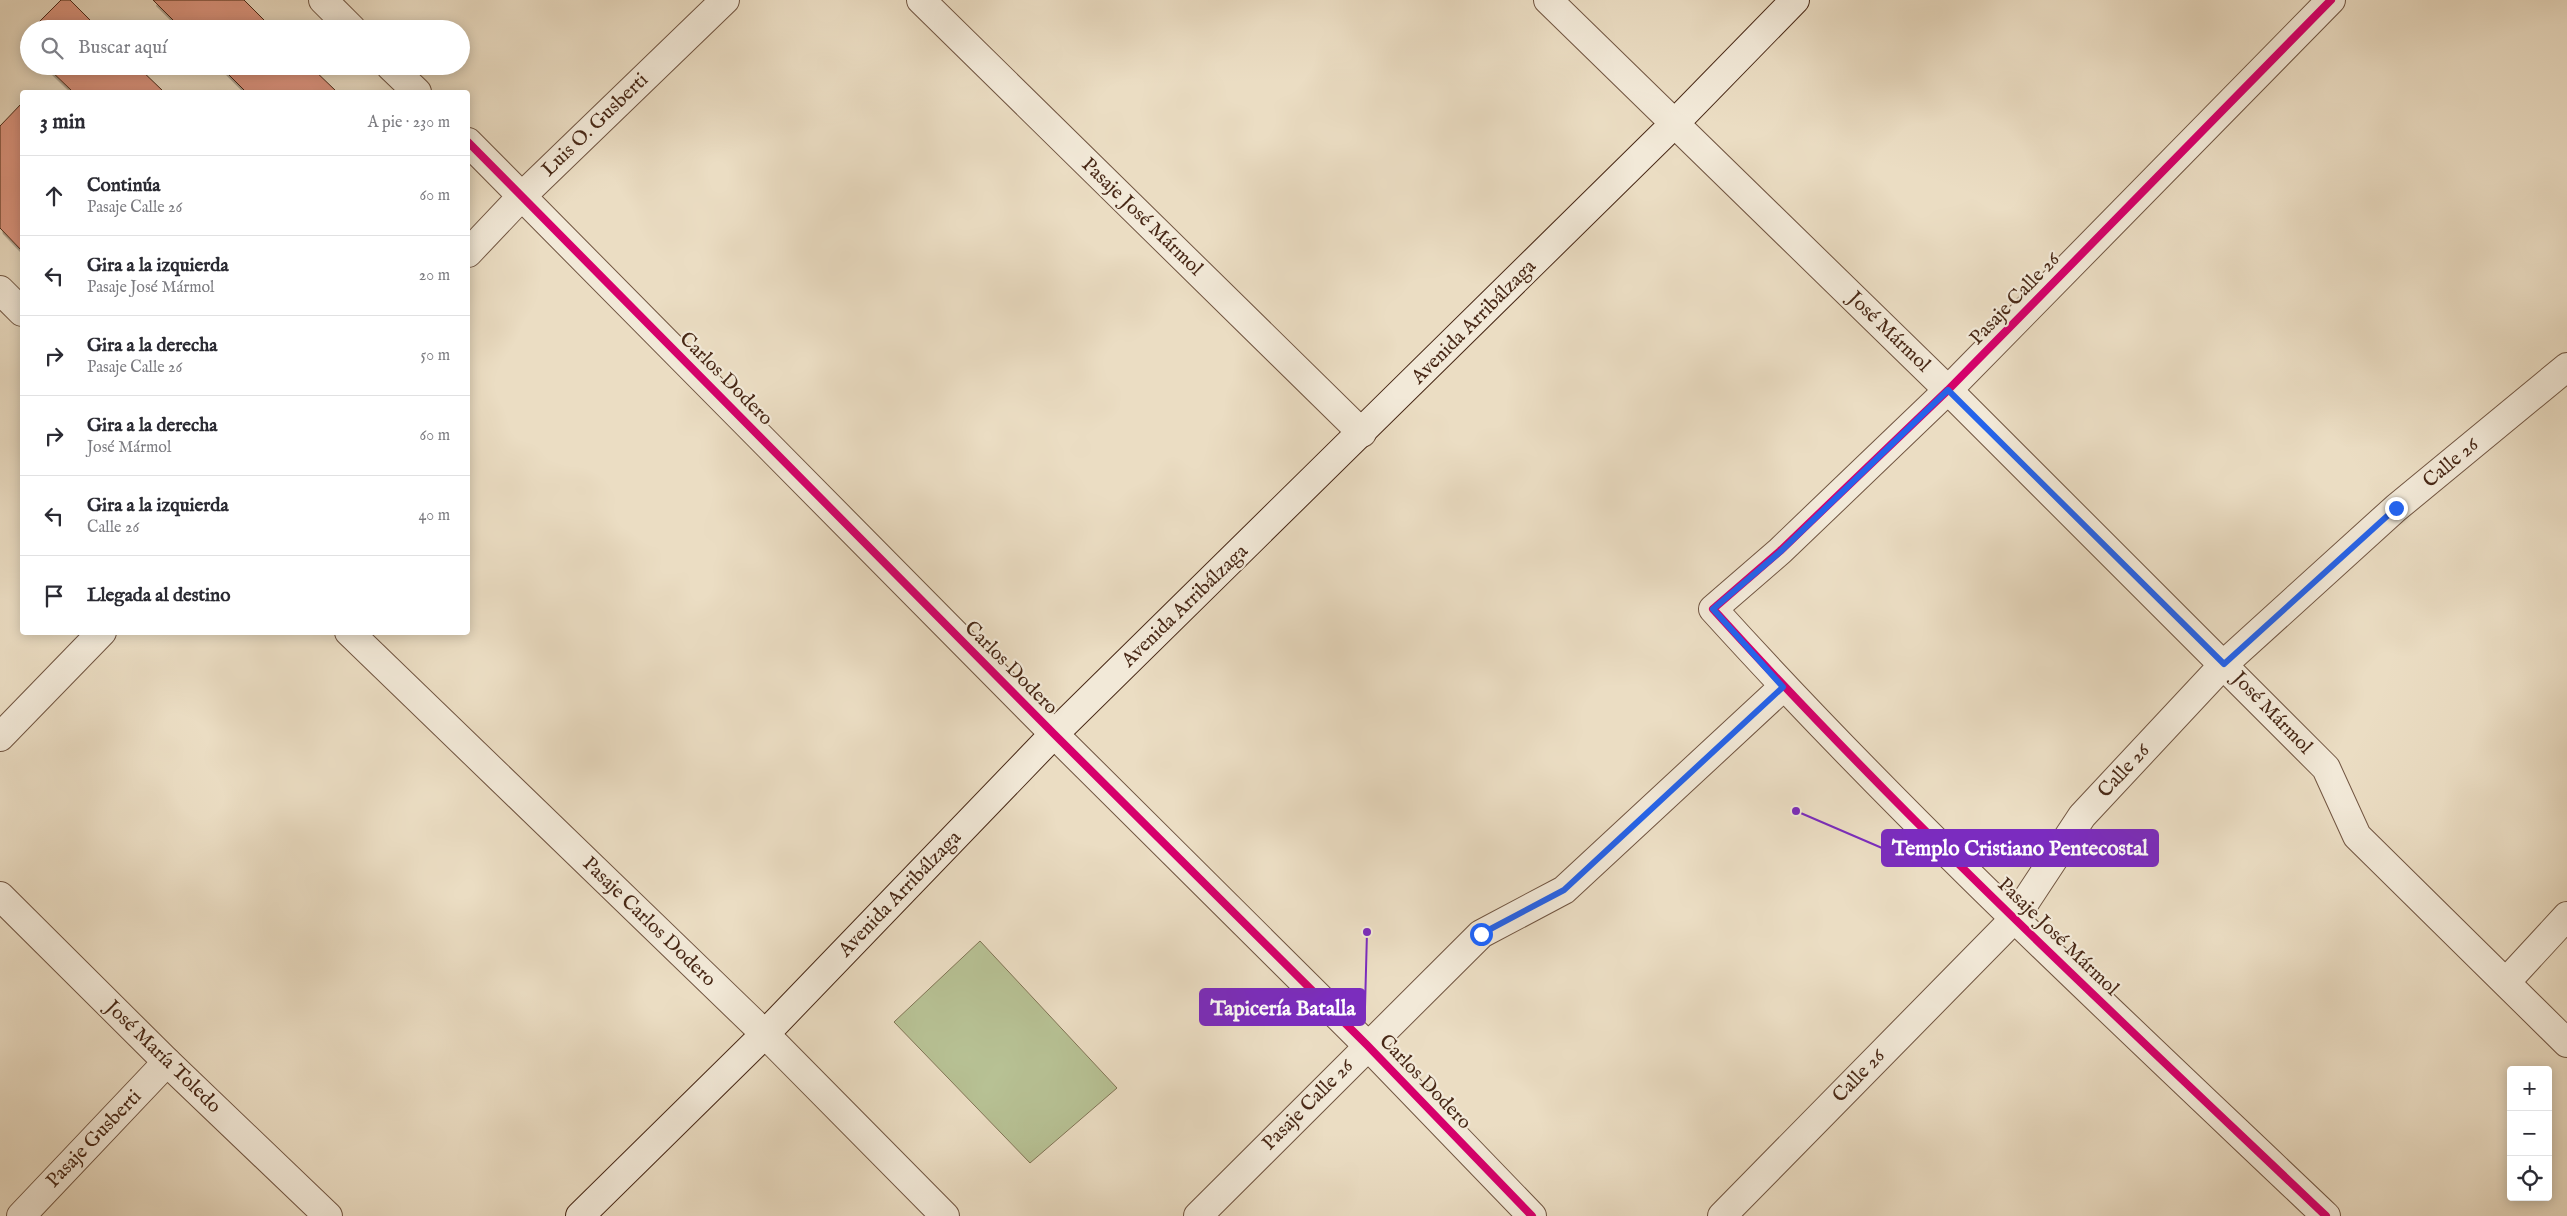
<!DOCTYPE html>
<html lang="es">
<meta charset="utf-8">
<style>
body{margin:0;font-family:"IM FELL English",serif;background:#f2f2f3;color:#2b2b33}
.controls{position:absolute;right:15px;bottom:15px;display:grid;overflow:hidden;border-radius:5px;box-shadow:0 2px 12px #0003}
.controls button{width:45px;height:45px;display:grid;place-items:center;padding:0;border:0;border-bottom:1px solid #e1e1e2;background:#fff;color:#2b2b33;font:25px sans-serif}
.stop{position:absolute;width:15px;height:15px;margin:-11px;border:4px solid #2563eb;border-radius:50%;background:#fff}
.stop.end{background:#2563eb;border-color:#fff;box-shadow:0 1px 5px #0008}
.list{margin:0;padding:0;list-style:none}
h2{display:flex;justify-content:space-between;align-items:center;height:65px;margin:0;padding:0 20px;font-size:21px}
h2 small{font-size:16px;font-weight:400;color:#7c7c81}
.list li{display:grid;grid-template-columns:32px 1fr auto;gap:15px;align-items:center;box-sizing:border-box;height:80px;padding:0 20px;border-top:1px solid #e1e1e2}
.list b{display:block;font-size:19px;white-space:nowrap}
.list p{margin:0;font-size:16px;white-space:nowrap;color:#7c7c81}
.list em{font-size:16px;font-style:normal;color:#7c7c81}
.icon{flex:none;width:28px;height:28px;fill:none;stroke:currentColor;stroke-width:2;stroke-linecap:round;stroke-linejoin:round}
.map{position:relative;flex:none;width:2567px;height:1216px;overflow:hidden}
.search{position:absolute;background:#fff;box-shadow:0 2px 12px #0003;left:20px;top:20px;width:450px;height:55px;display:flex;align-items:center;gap:12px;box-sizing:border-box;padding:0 18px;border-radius:28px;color:#7c7c81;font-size:19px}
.panel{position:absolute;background:#fff;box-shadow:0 2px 12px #0003;left:20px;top:90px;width:450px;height:545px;border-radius:5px}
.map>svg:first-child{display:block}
.green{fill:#b7c194;stroke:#807455}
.building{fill:#dd957f;stroke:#482816;filter:url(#shadow)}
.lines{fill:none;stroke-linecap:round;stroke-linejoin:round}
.minor-casing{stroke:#715541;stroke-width:30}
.secondary-casing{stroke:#482816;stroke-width:30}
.minor{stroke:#f2e9d8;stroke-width:28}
.secondary{stroke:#f2e9d8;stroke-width:28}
.cycleway-casing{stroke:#f2e9d8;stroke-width:11}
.cycleway{stroke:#d6006c;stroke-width:8}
.route{stroke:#2563eb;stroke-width:6}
.labels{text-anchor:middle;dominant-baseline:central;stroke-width:4.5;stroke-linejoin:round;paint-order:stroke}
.street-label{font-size:20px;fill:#482816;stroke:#f2e9d8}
.leader{fill:none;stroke:#7b2cbf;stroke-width:2}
.callout-dot{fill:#7b2cbf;stroke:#f2e9d8;stroke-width:2}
.callout{fill:#7b2cbf;stroke:#7b2cbf;stroke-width:2}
.callout-label{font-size:21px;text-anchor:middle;font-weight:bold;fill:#fff}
</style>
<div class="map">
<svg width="2567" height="1216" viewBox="0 0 2567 1216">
<defs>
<filter id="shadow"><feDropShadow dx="3" dy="5.5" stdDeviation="0" flood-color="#0004"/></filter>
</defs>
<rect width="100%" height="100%" fill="#ebddc3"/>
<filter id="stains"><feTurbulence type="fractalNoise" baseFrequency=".004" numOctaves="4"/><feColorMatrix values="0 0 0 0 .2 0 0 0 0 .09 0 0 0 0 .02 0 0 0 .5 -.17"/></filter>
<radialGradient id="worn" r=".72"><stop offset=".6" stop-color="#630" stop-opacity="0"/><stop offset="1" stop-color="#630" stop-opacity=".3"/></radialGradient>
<polygon class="green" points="980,941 1117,1088 1030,1163 894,1022"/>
<g class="building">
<polygon points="61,0 70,0 99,29 32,29"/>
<polygon points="153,0 244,0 273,29 182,29"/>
<polygon points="29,32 29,49 21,41"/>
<polygon points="46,66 137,66 164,92 73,92"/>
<polygon points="220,66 310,66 337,92 246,92"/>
<polygon points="22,103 22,251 0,228 0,126"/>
</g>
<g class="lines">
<defs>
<g id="minor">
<polyline points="323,0 352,29"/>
<polyline points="921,0 1362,433"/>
<polyline points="1548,0 1948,390 2326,768 2357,836 2567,1043"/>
<polyline points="390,66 417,92"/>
<polyline points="468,142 1054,734 1367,1045 1532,1216"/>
<polyline points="468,253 522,196 725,0"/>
<polyline points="0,290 22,312"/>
<polyline points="349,632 765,1034 945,1216"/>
<polyline points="0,737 102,632"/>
<polyline points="0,896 167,1062 328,1216"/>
<polyline points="2507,981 2567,916"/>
<polyline points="21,1216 167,1062"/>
<polyline points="1198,1216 1481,934 1564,890 1783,687"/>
<polyline points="1722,1216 2014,919 2082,816 2224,664 2396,508 2567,367"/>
<path d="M 2326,1216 C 2118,1018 1906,822 1713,609 L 1780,551 L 1948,390 L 2331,0"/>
</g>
<polyline id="secondary" points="580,1216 765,1034 1054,734 1675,123 1795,0"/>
</defs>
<use href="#minor" class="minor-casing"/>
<use href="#secondary" class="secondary-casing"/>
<use href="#minor" class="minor"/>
<use href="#secondary" class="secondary"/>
<defs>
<g id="cycleway">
<polyline points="468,142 1054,734 1367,1045 1532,1216"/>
<path d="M 2326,1216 C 2118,1018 1906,822 1713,609 L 1780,551 L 1948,390 L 2331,0"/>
</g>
</defs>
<use href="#cycleway" class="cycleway-casing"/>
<use href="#cycleway" class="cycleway"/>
</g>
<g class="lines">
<polyline class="route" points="1481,934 1564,890 1783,687 1713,609 1780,552 1948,390 2224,664 2396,508"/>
</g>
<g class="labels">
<g class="street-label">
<text transform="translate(595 125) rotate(-44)">Luis O. Gusberti</text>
<text transform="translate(1142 217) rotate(44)">Pasaje José Mármol</text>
<text transform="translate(2015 299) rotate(-46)">Pasaje Calle 26</text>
<text transform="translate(1474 322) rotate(-45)">Avenida Arribálzaga</text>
<text transform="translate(1889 332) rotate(44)">José Mármol</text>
<text transform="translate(726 379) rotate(45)">Carlos Dodero</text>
<text transform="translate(2451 463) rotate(-40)">Calle 26</text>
<text transform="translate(1185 606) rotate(-44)">Avenida Arribálzaga</text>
<text transform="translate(1011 668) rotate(45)">Carlos Dodero</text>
<text transform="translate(2272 713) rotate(46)">José Mármol</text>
<text transform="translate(2124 771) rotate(-47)">Calle 26</text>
<text transform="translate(900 894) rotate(-46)">Avenida Arribálzaga</text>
<text transform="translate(649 922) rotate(44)">Pasaje Carlos Dodero</text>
<text transform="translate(2058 937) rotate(44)">Pasaje José Mármol</text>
<text transform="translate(163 1057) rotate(44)">José María Toledo</text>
<text transform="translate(1859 1076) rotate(-46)">Calle 26</text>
<text transform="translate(1425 1082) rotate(46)">Carlos Dodero</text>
<text transform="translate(1308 1105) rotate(-45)">Pasaje Calle 26</text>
<text transform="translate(94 1139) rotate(-46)">Pasaje Gusberti</text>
</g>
</g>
<path class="leader" d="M1796 811L1882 848M1367 932L1365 1007"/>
<g class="callout-dot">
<circle cx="1796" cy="811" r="5"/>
<circle cx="1367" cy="932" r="5"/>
</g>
<g class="callout">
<rect x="1882" y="830" width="276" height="36" rx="5"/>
<rect x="1200" y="989" width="165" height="36" rx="5"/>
</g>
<g class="callout-label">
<text x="2020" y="855">Templo Cristiano Pentecostal</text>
<text x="1283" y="1015">Tapicería Batalla</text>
</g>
<rect width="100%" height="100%" filter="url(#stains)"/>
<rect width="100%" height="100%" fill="url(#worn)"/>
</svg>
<div class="controls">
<button>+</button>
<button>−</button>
<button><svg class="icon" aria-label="locate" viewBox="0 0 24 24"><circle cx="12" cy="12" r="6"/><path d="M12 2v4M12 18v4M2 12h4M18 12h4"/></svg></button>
</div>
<div class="stop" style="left:1481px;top:934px"></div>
<div class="stop end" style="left:2396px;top:508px"></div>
<div class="search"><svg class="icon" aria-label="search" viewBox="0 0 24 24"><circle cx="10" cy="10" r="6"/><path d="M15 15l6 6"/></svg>Buscar aquí</div>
<section class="panel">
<h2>3 min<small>A pie · 230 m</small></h2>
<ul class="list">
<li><svg class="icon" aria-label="ahead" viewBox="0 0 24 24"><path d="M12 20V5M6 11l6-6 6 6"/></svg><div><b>Continúa</b><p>Pasaje Calle 26</p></div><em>60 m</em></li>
<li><svg class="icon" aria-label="left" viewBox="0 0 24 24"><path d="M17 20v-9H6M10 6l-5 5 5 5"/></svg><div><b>Gira a la izquierda</b><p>Pasaje José Mármol</p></div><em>20 m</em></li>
<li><svg class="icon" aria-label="right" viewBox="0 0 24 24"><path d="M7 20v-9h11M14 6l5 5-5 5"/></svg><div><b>Gira a la derecha</b><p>Pasaje Calle 26</p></div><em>50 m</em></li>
<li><svg class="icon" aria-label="right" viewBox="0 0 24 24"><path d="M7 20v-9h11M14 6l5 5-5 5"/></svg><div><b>Gira a la derecha</b><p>José Mármol</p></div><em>60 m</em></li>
<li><svg class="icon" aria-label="left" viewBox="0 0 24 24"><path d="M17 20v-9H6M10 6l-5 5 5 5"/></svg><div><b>Gira a la izquierda</b><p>Calle 26</p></div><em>40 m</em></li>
<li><svg class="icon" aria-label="arrive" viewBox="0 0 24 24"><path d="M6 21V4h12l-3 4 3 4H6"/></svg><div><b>Llegada al destino</b></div></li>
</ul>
</section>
</div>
